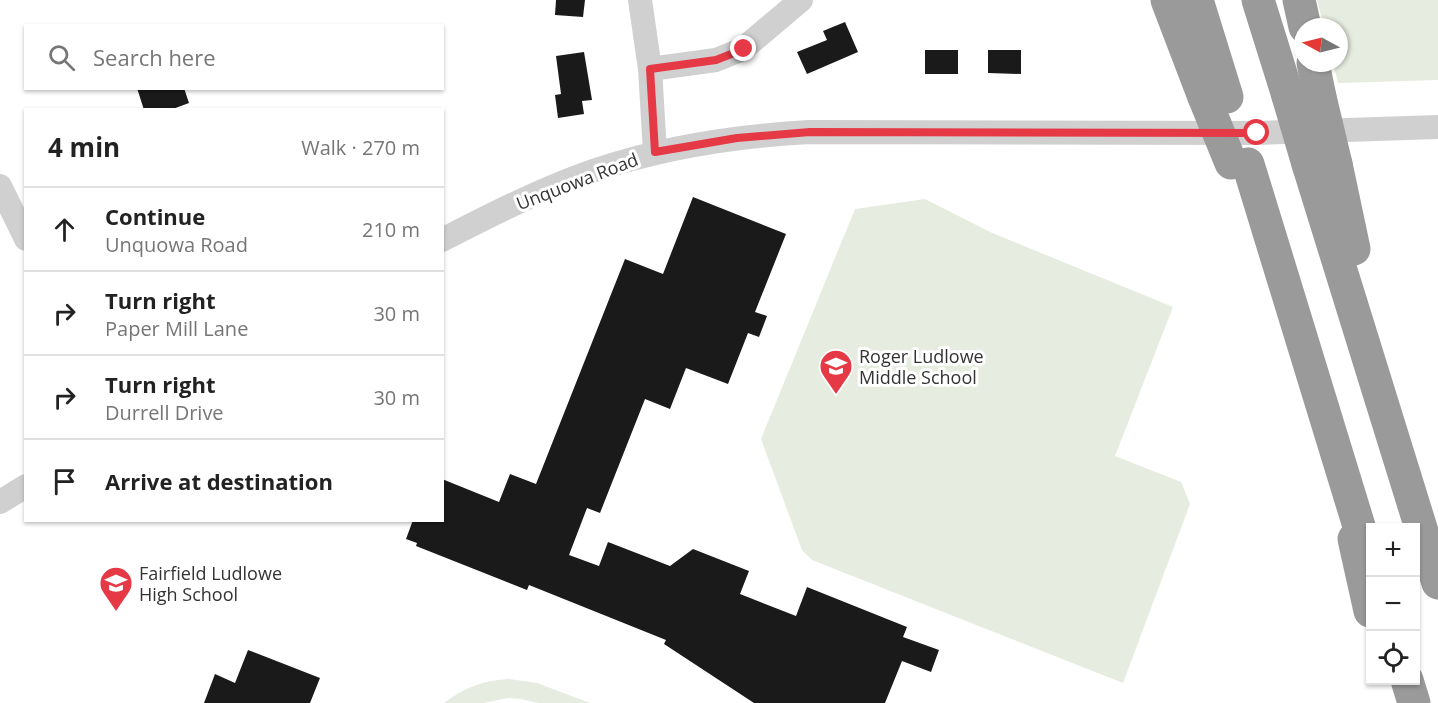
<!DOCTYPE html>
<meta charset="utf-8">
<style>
body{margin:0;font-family:"Open Sans",sans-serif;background:#f2f2f2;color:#222}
.controls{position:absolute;right:18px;bottom:18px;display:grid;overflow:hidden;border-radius:0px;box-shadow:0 2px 4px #0004}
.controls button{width:54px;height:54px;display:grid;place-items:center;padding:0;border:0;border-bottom:2px solid #e0e0e0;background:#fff;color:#222;font:30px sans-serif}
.compass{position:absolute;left:1294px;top:18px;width:54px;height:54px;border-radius:50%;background:#fff;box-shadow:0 2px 4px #0004;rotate:277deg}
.stop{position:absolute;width:18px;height:18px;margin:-14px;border:4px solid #e63946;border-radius:50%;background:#fff}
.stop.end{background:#e63946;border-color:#fff;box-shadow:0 2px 6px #0008}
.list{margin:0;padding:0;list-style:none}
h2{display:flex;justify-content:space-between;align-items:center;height:78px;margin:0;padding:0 24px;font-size:26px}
h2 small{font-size:20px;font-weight:400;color:#767676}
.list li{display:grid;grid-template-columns:39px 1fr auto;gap:18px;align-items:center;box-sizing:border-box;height:84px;padding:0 24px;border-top:2px solid #e0e0e0}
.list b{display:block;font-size:22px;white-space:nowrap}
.list p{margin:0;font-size:20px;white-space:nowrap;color:#767676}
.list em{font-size:20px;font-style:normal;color:#767676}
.icon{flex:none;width:33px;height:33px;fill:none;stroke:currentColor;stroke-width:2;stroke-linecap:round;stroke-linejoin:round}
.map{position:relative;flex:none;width:1438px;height:703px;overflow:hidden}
.search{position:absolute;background:#fff;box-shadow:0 2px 4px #0004;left:24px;top:24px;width:420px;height:66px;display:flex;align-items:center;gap:15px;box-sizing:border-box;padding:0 21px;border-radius:0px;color:#767676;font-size:22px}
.panel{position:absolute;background:#fff;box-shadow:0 2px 4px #0004;left:24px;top:108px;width:420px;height:414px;border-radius:0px}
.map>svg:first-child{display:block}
.green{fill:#e6ecdf}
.building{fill:#1a1a1a}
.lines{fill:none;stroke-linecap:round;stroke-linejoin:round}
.minor{stroke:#d0d0d0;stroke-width:24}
.highway{stroke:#9a9a9a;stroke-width:33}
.highway-bridge{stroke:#9a9a9a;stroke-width:33}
.route{stroke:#e63946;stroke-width:8}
.labels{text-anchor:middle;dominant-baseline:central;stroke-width:6;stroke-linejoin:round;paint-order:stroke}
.street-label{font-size:18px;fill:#333;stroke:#fff}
.poi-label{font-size:18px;fill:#333;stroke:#fff;text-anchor:start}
</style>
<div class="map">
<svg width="1438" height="703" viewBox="0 0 1438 703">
<rect width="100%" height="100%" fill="#fff"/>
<g class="green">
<polygon points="1317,0 1438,0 1438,80 1338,83 1333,63 1339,63 1339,27 1324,27"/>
<polygon points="925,199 990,232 1173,307 1115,456 1181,482 1190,504 1123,683 812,560 802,550 761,439 855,209"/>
<path d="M 509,679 L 537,683 L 590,703 L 538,703 L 521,699 L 508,698 L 483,703 L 444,703 C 463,688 485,680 509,679 Z"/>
</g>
<g class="building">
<polygon points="556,0 585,0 583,17 555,15"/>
<polygon points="845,22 858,52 807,74 797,52 827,40 823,31"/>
<rect x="925" y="50" width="33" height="24"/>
<polygon points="988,50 1021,50 1021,74 988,73"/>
<polygon points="584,52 592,100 582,101 584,114 558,118 555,95 561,94 556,56"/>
<polygon points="137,88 184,88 189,103 170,110 144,110"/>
<polygon points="693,197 786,234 755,312 767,316 759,337 748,333 728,384 686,368 670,409 645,399 600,513 587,508 569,555 599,566 608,542 670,566 693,549 749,571 740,594 796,616 807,587 907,627 903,637 939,650 931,672 902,661 885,703 754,703 664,644 666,640 529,585 527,590 416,546 417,543 406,539 413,520 442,520 442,479 499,502 510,474 536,484 625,259 663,274"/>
<polygon points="248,650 320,678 310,703 204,703 215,674 235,683"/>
</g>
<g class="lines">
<g class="minor">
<polyline points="640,0 650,69 655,152"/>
<polyline points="650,69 716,60 743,49 801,0"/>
<polyline points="0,186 26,239"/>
<path d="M 442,240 C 491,215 541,189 593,171 C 663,147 736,136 810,132 L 1257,133 L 1438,127"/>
<polyline points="0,502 26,486"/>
</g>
<g class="highway">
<polyline points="1167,0 1204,97"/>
<polyline points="1197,0 1227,97"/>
<polyline points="1258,0 1288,96"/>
<polyline points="1299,0 1305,27"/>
<polyline points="1313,63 1320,97"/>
<polyline points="1248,164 1370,562"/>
<polyline points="1308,164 1438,583"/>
<polyline points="1336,164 1354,249"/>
<polyline points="1354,539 1370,611"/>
<polyline points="1407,680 1414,703"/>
</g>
<g class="highway-bridge">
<polyline points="1288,96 1308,164"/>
<polyline points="1204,97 1231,163"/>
<polyline points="1320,97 1336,164"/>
</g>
</g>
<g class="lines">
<polyline class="route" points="744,49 716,60 650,69 655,152 737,138 810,132 1257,133"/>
</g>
<defs>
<symbol id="school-pin" viewBox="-11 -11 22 30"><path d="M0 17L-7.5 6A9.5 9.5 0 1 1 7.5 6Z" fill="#e63946" stroke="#fff"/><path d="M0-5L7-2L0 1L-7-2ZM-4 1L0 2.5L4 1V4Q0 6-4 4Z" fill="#fff"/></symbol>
</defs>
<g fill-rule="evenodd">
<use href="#school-pin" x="817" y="347" width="38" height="52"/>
<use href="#school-pin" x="97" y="564" width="38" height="52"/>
</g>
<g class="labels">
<g class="street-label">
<text transform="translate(577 181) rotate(-21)">Unquowa Road</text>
</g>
<g class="poi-label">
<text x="859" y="356">Roger Ludlowe<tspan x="859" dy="21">Middle School</tspan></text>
<text x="139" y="573">Fairfield Ludlowe<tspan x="139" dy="21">High School</tspan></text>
</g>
</g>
</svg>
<div class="controls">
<button>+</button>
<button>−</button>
<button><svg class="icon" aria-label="locate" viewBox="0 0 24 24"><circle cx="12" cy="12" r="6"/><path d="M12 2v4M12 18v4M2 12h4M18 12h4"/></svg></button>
</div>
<svg class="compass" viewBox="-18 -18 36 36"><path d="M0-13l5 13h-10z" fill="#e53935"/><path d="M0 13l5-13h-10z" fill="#767676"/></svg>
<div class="stop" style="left:1257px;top:133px"></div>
<div class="stop end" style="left:744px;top:49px"></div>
<div class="search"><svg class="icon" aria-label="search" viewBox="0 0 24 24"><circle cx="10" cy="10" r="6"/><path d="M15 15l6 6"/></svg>Search here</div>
<section class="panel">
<h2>4 min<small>Walk · 270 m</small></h2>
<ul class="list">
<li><svg class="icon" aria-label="ahead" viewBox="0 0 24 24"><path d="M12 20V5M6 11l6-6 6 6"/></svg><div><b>Continue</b><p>Unquowa Road</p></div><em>210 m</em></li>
<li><svg class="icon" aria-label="right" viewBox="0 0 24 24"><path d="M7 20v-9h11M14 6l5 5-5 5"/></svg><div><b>Turn right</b><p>Paper Mill Lane</p></div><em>30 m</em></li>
<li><svg class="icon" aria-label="right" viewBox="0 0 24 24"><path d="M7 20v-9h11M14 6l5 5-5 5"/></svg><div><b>Turn right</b><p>Durrell Drive</p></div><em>30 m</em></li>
<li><svg class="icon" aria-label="arrive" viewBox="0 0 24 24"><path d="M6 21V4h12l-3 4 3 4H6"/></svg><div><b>Arrive at destination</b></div></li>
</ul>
</section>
</div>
